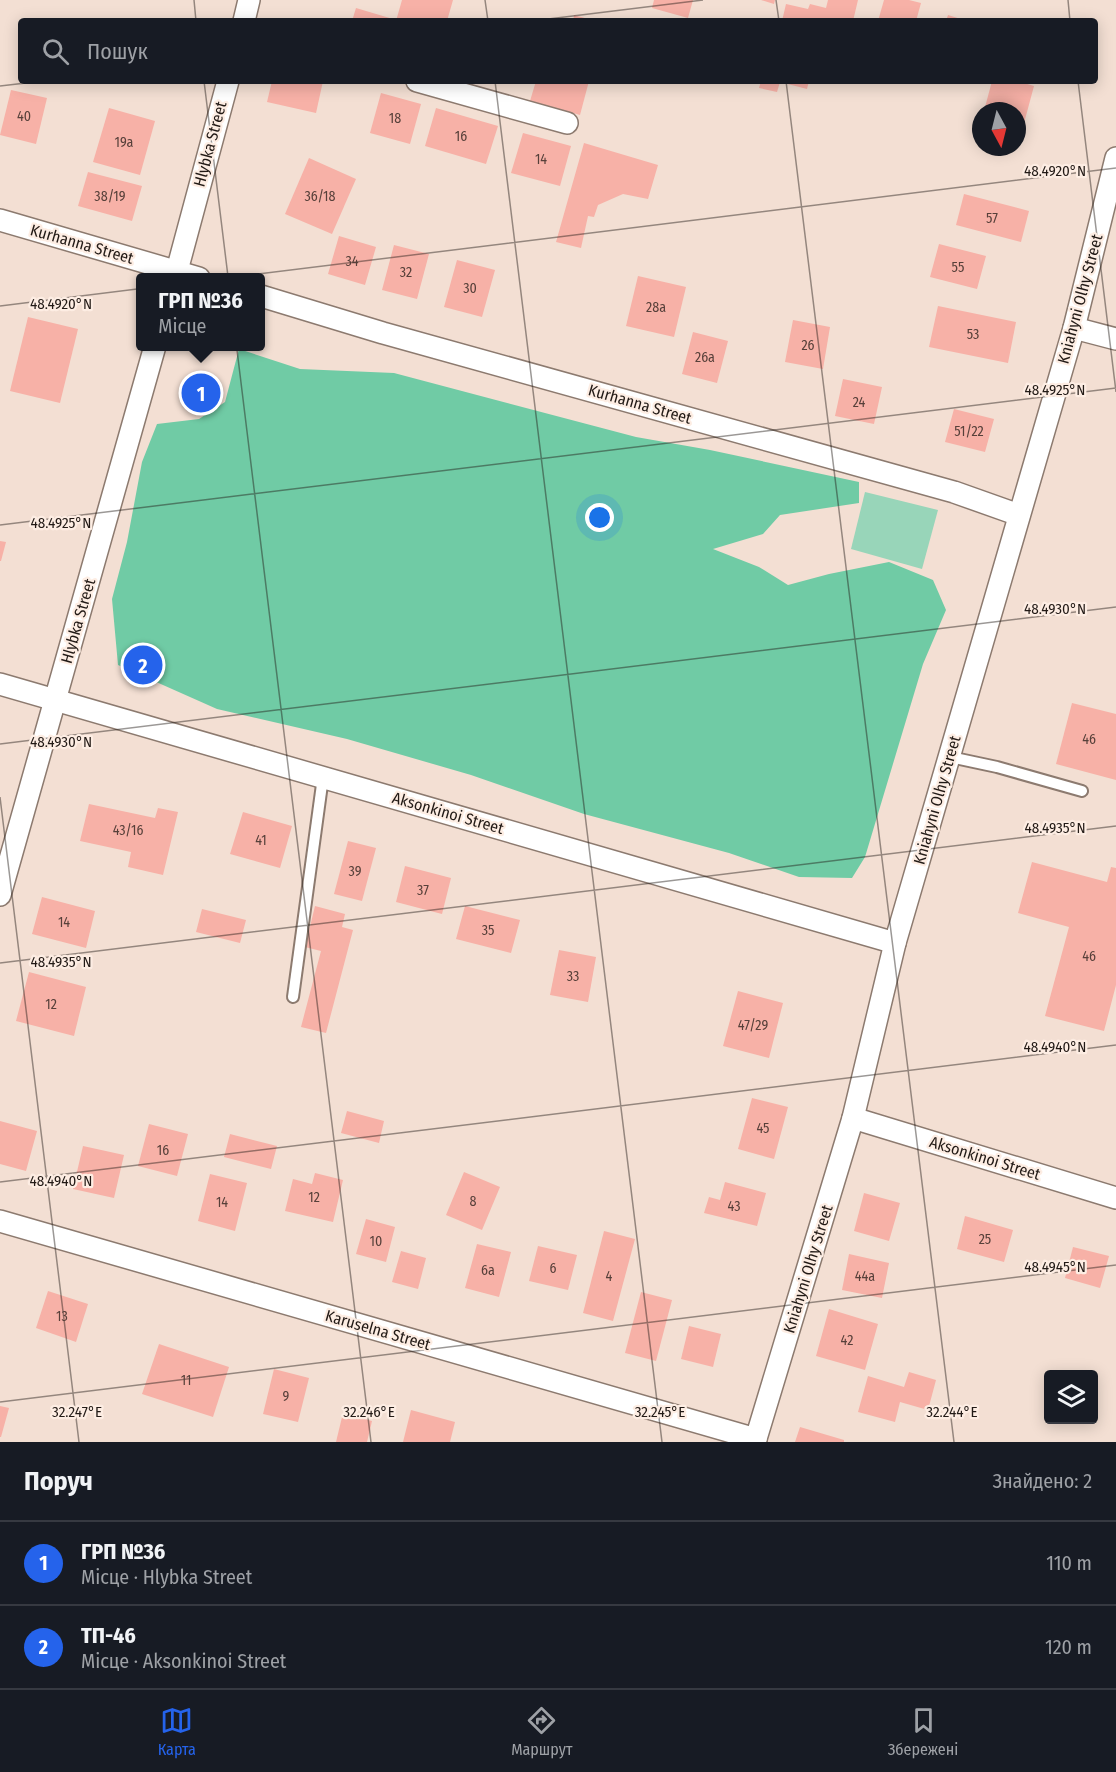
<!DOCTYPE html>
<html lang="uk">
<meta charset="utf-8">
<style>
body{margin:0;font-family:"Fira Sans Condensed",sans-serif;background:#242831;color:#f1f3f6}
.controls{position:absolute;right:18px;bottom:18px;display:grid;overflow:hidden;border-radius:6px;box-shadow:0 3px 15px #0003}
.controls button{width:54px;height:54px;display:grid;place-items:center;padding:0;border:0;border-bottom:2px solid #363941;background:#171b24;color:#f1f3f6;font:30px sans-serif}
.compass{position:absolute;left:972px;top:102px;width:54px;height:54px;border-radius:50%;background:#171b24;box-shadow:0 3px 15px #0003;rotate:173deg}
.you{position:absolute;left:600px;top:518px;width:21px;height:21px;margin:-15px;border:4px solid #fff;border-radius:50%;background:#1a73e8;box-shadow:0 0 0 9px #1a73e833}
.badge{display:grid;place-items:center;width:39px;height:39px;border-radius:50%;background:#2563eb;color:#fff;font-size:20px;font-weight:700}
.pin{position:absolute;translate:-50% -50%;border:3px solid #fff;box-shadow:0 2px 6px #0006}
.popup{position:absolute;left:136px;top:273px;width:129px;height:78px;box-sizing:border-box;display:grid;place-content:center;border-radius:6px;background:#171b24;filter:drop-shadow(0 2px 4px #0005);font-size:20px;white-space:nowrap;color:#9ea1a6}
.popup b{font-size:22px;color:#f1f3f6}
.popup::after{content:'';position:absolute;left:50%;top:100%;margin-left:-12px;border:12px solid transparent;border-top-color:#171b24}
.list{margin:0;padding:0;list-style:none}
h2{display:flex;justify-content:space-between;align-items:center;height:78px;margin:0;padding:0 24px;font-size:26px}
h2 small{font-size:20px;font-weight:400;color:#9ea1a6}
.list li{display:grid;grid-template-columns:39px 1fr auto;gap:18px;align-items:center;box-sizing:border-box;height:84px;padding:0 24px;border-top:2px solid #363941}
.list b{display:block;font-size:22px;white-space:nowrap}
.list p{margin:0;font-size:20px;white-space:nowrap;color:#9ea1a6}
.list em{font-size:20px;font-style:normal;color:#9ea1a6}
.icon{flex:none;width:33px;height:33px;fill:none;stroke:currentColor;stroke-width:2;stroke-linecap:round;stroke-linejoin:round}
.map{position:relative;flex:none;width:1116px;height:1442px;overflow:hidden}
.search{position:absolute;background:#171b24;box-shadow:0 3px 15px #0003;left:18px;right:18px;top:18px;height:66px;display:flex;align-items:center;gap:15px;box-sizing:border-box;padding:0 21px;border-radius:6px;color:#9ea1a6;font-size:22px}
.sheet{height:246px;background:#171b24}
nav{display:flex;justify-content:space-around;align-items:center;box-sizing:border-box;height:84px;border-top:2px solid #363941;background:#171b24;font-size:16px;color:#9ea1a6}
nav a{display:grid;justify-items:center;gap:3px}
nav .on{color:#2563eb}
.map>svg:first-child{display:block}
.green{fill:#98d5b9}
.forest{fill:#70cba5}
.building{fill:#f7b1a7}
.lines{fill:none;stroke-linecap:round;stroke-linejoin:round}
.service-casing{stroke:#8c7a6f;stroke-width:14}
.minor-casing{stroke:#8c7a6f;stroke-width:24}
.service{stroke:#fff;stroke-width:10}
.minor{stroke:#fff;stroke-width:21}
.ticks{fill:none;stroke:#221a16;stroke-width:1.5;stroke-opacity:0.45}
.labels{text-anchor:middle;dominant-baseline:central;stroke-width:4.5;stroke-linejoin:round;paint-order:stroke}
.number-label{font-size:14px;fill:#57403a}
.street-label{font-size:16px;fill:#221a16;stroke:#fdede3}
.ticks-label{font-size:15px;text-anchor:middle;fill:#221a16;stroke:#fdede3;stroke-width:4.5;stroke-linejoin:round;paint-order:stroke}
</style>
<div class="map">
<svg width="1116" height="1442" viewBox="0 0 1116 1442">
<rect width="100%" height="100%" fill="#f3dfd3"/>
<polygon class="green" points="865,492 938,510 922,569 851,549"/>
<polygon class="forest" points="239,349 300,369 394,373 636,437 710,450 859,482 859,503 780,515 763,534 713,549 759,567 788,585 829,574 889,562 933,580 946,610 923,664 865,857 852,878 799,877 729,853 584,814 471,775 347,739 217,709 118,665 112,599 127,542 142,462 157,424 199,419 225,402"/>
<g class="building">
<polygon points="402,0 453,0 447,21 396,21"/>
<polygon points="654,0 693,0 688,18 652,8"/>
<polygon points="761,0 775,0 774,4"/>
<polygon points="828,0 858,0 853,21 782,21 786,4 808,9 810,4 826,8"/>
<polygon points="884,0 909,0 921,3 916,21 878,21"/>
<polygon points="356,8 393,19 393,21 352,21"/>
<polygon points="574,15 592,20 592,21 573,21"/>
<polygon points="948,15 964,20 964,21 946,21"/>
<polygon points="272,81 323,81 316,113 267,102"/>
<polygon points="536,81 589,81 580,115 530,101"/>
<polygon points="761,81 809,81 807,89 780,82 777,92 759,88"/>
<polygon points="992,81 1017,81 1034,86 1020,138 1017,137 1017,111 984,111"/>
<polygon points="11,90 47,98 36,144 0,135"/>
<polygon points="381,93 421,104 410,144 370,133"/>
<polygon points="109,108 155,121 140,175 93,162"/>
<polygon points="436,108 498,126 486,164 425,146"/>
<polygon points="523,133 571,146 560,186 511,173"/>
<polygon points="584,143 658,165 648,199 623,194 598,205 594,217 588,216 581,248 556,242"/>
<polygon points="309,158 356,179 332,234 285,214"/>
<polygon points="88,172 142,186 132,221 78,206"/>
<polygon points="964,194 1029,211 1021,242 956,225"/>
<polygon points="339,236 376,247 365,285 328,274"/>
<polygon points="939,244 986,256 977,289 930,277"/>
<polygon points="394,245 429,254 417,299 382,290"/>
<polygon points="457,260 495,270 482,317 444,307"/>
<polygon points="638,276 686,287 674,337 626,326"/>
<polygon points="938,306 1016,322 1008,363 929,347"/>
<polygon points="28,317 78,329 60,403 10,391"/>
<polygon points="793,320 830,327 823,369 785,362"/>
<polygon points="693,332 728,341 717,383 682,374"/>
<polygon points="191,375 220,385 211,412 182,402"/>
<polygon points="843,379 882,387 874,424 835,416"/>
<polygon points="954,409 994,419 985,452 945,442"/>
<polygon points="0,541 6,542 1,561 0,561"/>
<polygon points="138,645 161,654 148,685 126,675"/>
<polygon points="1072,703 1116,714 1116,780 1056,764"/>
<polygon points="89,804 155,818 158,808 178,812 163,875 128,867 131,852 80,841"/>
<polygon points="243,812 292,826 280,868 230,854"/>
<polygon points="348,841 376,848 362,901 334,894"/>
<polygon points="1032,862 1107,882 1111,867 1116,868 1116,985 1104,1031 1045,1016 1069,927 1018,913"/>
<polygon points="405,866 451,878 442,914 396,902"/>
<polygon points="42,897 95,911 86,948 32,934"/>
<polygon points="315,906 345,914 342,927 353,930 326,1033 301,1027 321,951 305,947"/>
<polygon points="465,906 520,920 511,953 456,939"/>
<polygon points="202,909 246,920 240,943 196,932"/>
<polygon points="559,950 596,957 588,1002 550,995"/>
<polygon points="29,972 86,987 74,1036 16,1021"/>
<polygon points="738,991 783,1003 769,1058 723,1046"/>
<polygon points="752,1098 788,1107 774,1159 738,1149"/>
<polygon points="347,1111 384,1121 379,1143 341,1133"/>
<polygon points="0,1121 37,1131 26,1171 0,1164"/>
<polygon points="149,1124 188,1134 177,1176 138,1166"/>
<polygon points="230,1134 277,1146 271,1169 224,1157"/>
<polygon points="83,1146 124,1155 114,1198 73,1189"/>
<polygon points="464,1172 500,1187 482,1230 446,1215"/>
<polygon points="315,1173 343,1180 333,1222 285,1211 293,1179 312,1184"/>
<polygon points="210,1174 247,1183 235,1231 198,1221"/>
<polygon points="725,1182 766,1193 757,1226 704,1213 709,1197 720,1200"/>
<polygon points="864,1193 900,1203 889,1241 854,1231"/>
<polygon points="965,1216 1013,1230 1004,1262 957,1249"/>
<polygon points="366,1219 395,1227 386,1262 356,1254"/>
<polygon points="604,1231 635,1239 613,1321 583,1313"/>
<polygon points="477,1244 511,1252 499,1297 465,1288"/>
<polygon points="538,1246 577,1255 568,1290 529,1281"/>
<polygon points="1073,1247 1109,1256 1100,1288 1065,1278"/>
<polygon points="401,1251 426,1258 418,1289 392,1282"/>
<polygon points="849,1254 889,1263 882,1298 842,1290"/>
<polygon points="48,1291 88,1304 76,1342 36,1328"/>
<polygon points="641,1292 672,1300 656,1361 625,1353"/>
<polygon points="829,1309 878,1324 865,1370 816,1356"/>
<polygon points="689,1326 721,1334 713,1367 681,1359"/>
<polygon points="159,1344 229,1367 213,1417 142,1394"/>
<polygon points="274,1369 309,1378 298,1422 263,1414"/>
<polygon points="909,1372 936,1380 928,1410 900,1402 895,1422 858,1412 868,1376 904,1387"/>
<polygon points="0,1406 9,1408 1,1437 0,1437"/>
<polygon points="411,1410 455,1422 450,1442 403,1442"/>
<polygon points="343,1413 372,1421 367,1442 336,1442"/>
<polygon points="800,1427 844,1440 844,1442 795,1442"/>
</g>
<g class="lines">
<defs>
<g id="service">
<polyline points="950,757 997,767 1082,791"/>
<polyline points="293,997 323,777"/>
</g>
<g id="minor">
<polyline points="244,21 249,0"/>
<polyline points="417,81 567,123"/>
<polyline points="0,220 199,278"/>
<polyline points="175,278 228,81"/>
<polyline points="261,296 383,333 954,492 1019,515"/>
<polyline points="1074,328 1116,339"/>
<polyline points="0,684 895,943"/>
<polyline points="0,895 155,346"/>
<polyline points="853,1118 1116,1198"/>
<polyline points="0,1221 756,1439"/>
<polyline points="755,1442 853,1118 895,943 1074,328 1116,158"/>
</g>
</defs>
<use href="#service" class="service-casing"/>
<use href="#minor" class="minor-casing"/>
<use href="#service" class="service"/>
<use href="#minor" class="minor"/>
</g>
<path class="ticks" d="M 194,0 L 196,21M 485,0 L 488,21M 776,0 L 779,21M 1068,0 L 1070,21M 532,21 L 703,0M 204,81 L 371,1442M 495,81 L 662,1442M 786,81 L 954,1442M 1078,81 L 1116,392M 0,86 L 43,81M 0,306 L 1116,168M 0,525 L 1116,388M 0,744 L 1116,607M 0,797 L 79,1442M 0,963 L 1116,826M 0,1182 L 1116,1045M 0,1402 L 1116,1265"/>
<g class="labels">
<g class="number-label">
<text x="24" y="116">40</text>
<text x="395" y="118">18</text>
<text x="461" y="136">16</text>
<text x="124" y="142">19а</text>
<text x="541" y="159">14</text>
<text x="110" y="196">38/19</text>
<text x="320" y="196">36/18</text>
<text x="992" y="218">57</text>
<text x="352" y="261">34</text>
<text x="958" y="267">55</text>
<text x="406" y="272">32</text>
<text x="470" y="288">30</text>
<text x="656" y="307">28а</text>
<text x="973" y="334">53</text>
<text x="808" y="345">26</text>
<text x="705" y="357">26а</text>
<text x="859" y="402">24</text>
<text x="969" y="431">51/22</text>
<text x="1089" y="739">46</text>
<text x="128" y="830">43/16</text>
<text x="261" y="840">41</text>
<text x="355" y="871">39</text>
<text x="423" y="890">37</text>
<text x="64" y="922">14</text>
<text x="488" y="930">35</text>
<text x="1089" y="956">46</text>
<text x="573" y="976">33</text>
<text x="51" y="1004">12</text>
<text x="753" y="1025">47/29</text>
<text x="763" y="1128">45</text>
<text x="163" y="1150">16</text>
<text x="314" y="1197">12</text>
<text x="473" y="1201">8</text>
<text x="222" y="1202">14</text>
<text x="734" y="1206">43</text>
<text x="985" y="1239">25</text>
<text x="376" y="1241">10</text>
<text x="553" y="1268">6</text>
<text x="488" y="1270">6а</text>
<text x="609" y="1276">4</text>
<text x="865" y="1276">44а</text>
<text x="62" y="1316">13</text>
<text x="847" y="1340">42</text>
<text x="186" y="1380">11</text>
<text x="286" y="1396">9</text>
</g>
<g class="street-label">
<text transform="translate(210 144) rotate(-75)">Hlybka Street</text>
<text transform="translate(82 244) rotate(16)">Kurhanna Street</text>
<text transform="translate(1080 299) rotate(-75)">Kniahyni Olhy Street</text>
<text transform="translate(640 404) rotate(16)">Kurhanna Street</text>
<text transform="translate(78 621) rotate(-74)">Hlybka Street</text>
<text transform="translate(937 800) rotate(-74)">Kniahyni Olhy Street</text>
<text transform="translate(448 813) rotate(16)">Aksonkinoi Street</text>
<text transform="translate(985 1158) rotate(17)">Aksonkinoi Street</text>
<text transform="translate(808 1269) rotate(-73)">Kniahyni Olhy Street</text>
<text transform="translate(378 1330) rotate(16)">Karuselna Street</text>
</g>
</g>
<g class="ticks-label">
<text x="1055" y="176">48.4920°N</text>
<text x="61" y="309">48.4920°N</text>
<text x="1055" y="395">48.4925°N</text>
<text x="61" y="528">48.4925°N</text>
<text x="1055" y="614">48.4930°N</text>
<text x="61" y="747">48.4930°N</text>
<text x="1055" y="833">48.4935°N</text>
<text x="61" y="967">48.4935°N</text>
<text x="1055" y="1052">48.4940°N</text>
<text x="61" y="1186">48.4940°N</text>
<text x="1055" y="1272">48.4945°N</text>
<text x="77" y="1417">32.247°E</text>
<text x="369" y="1417">32.246°E</text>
<text x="660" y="1417">32.245°E</text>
<text x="952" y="1417">32.244°E</text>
</g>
</svg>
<div class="controls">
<button><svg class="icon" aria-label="layers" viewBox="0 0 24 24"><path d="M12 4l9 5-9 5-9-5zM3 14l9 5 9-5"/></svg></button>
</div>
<svg class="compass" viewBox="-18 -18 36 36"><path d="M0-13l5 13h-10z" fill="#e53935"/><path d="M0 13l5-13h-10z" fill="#9ea1a6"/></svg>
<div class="you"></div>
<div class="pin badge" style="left:201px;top:393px">1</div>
<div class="popup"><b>ГРП №36</b>Місце</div>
<div class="pin badge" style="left:143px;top:665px">2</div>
<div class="search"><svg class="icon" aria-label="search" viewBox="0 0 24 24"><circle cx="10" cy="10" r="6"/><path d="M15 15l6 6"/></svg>Пошук</div>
</div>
<section class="sheet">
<h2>Поруч<small>Знайдено: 2</small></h2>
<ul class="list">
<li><span class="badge">1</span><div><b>ГРП №36</b><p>Місце · Hlybka Street</p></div><em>110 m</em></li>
<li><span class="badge">2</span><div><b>ТП-46</b><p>Місце · Aksonkinoi Street</p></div><em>120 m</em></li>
</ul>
</section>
<nav>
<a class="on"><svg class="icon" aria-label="map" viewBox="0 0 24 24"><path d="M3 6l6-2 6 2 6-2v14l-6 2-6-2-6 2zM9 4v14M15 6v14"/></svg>Карта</a>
<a><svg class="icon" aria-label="directions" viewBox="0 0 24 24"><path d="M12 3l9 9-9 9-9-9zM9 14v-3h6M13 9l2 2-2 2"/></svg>Маршрут</a>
<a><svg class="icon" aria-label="saved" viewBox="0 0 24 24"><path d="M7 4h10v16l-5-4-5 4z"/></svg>Збережені</a>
</nav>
